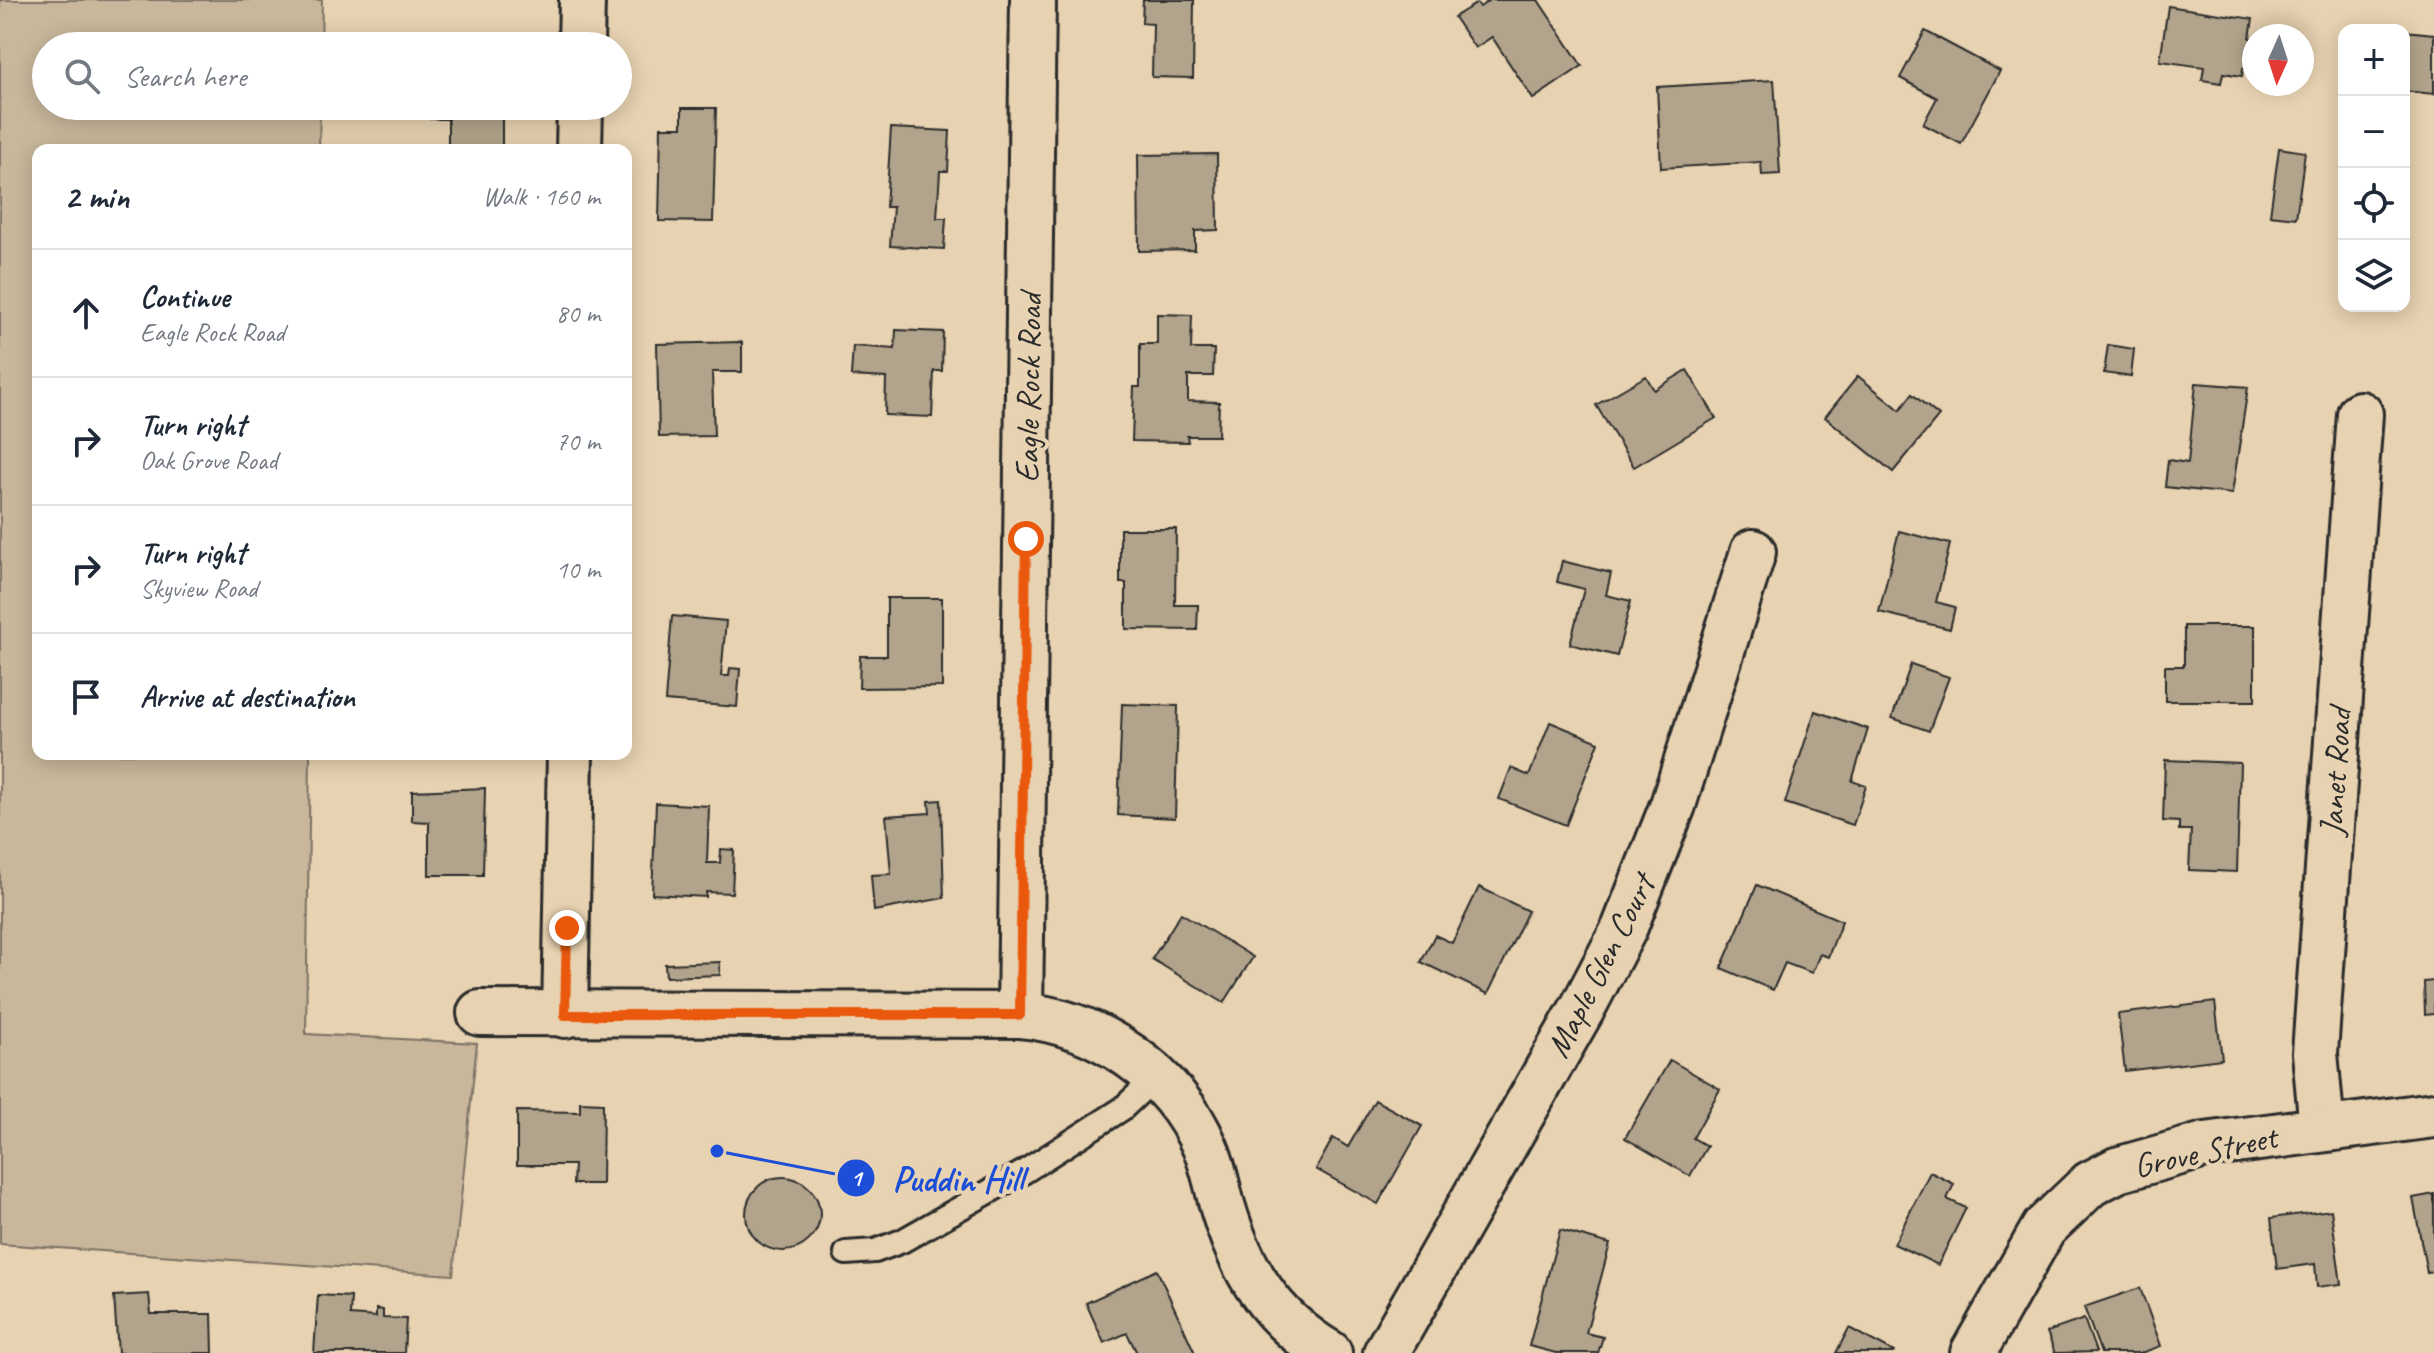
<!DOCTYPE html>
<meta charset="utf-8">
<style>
body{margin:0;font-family:Caveat,sans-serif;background:#f6f6f7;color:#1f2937}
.controls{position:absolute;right:24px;top:24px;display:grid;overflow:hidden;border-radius:16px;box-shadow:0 4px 20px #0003}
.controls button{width:72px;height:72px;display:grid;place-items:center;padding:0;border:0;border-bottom:2px solid #e0e1e3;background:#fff;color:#1f2937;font:40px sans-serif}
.compass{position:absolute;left:2242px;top:24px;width:72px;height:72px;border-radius:50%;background:#fff;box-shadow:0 4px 20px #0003;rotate:183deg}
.stop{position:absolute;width:24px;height:24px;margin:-18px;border:6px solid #ea580c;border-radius:50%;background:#fff}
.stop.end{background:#ea580c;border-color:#fff;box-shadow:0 2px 8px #0008}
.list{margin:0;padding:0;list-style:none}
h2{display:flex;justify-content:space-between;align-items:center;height:104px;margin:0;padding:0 32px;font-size:34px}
h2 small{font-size:26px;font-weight:400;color:#747a83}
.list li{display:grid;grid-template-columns:52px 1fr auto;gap:24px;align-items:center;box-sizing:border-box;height:128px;padding:0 32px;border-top:2px solid #e0e1e3}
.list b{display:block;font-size:30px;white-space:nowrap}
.list p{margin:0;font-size:26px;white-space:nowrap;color:#747a83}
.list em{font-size:26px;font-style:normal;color:#747a83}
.icon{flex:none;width:44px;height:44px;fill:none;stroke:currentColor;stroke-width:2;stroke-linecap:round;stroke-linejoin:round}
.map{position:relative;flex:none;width:2434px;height:1353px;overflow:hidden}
.search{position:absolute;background:#fff;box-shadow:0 4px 20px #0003;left:32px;top:32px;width:600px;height:88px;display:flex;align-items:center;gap:20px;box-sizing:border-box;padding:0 28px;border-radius:44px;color:#747a83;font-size:30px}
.panel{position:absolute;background:#fff;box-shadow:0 4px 20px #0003;left:32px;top:144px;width:600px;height:616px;border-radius:16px}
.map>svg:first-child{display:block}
.green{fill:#c8b79b;stroke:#7a7163;stroke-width:2}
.building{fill:#b2a48c;stroke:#2b2b2b;stroke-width:2}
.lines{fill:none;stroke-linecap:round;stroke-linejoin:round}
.service-casing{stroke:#2b2b2b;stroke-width:28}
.minor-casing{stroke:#2b2b2b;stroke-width:50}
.tertiary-casing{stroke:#2b2b2b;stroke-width:50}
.service{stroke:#e7d2b1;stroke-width:22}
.minor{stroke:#e7d2b1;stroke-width:44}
.tertiary{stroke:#e7d2b1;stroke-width:44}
.route{stroke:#ea580c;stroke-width:10}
.labels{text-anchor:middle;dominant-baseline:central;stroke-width:8;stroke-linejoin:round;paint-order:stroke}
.street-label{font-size:34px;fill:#2b2b2b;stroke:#e7d2b1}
.leader{fill:none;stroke:#1d4ed8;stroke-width:3}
.callout-dot{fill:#1d4ed8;stroke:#e7d2b1;stroke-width:3}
.mark-label{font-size:24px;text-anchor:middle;font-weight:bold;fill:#fff}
.callout-label{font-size:36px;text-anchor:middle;font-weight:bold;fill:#1d4ed8;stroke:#e7d2b1;stroke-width:8;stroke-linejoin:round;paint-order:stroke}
</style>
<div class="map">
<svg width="2434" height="1353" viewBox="0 0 2434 1353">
<rect width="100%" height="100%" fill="#e7d2b1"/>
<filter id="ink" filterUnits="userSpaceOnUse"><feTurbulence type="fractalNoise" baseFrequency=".0125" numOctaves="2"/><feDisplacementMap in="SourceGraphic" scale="16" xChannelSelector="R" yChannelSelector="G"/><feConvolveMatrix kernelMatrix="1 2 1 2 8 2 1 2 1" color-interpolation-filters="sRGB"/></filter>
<g filter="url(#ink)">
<polygon class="green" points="0,0 322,0 321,46 46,46 46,106 320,106 319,150 38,150 38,754 310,754 306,1034 477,1043 453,1275 0,1244"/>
<g class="building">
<polygon points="1143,0 1194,0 1193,78 1152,77 1153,24 1142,23"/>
<polygon points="1490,0 1538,0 1582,66 1533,99 1492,37 1475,48 1454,17 1477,3 1480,7"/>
<polygon points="2168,6 2253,19 2250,38 2254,39 2254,70 2243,68 2242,76 2223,73 2221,83 2202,80 2204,67 2160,61"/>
<polygon points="1925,31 2000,71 1961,144 1923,124 1937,98 1900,78"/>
<polygon points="2404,31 2434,34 2434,94 2404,91"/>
<polygon points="1774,80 1780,174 1762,175 1761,162 1661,168 1657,87"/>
<polygon points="430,106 502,106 502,150 448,150 448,119 430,119"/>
<polygon points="682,108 716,108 713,222 659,221 661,127 682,127"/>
<polygon points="891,128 950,131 948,171 940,171 937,218 946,218 944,249 890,246 893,207 886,207"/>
<polygon points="2279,148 2305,152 2296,218 2270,215"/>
<polygon points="1217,154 1218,230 1195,231 1195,250 1139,251 1138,155"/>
<polygon points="1157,314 1192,315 1191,349 1214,349 1213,376 1188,376 1188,401 1219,402 1218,436 1187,436 1188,442 1132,441 1134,387 1140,387 1140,344 1157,344"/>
<polygon points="896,330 943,332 942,371 934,371 932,417 885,415 886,378 851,376 853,346 895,349"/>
<polygon points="742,342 742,372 712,372 714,436 659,437 657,344"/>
<polygon points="2108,345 2134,349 2131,377 2104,373"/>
<polygon points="1687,370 1716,418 1634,467 1596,405 1646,376 1654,390"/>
<polygon points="1858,376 1900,410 1912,394 1939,416 1893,472 1825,417"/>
<polygon points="2196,383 2248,387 2232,494 2165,487 2168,460 2188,463"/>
<polygon points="1120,529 1176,529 1175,605 1198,605 1197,630 1126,629 1126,583 1120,583"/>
<polygon points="1899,531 1950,544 1936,602 1955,607 1950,629 1879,612"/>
<polygon points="1562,561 1611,573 1606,595 1631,601 1617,656 1570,644 1584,589 1557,582"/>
<polygon points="887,598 942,598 942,687 859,688 860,656 887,656"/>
<polygon points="672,616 726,621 721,676 729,676 730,668 740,669 737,707 665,701"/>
<polygon points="2184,626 2255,626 2255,701 2165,701 2165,666 2184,666"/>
<polygon points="1911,664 1949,677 1929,731 1892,718"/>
<polygon points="1122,704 1178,706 1175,818 1118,815"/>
<polygon points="1815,711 1868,729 1852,781 1866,786 1853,825 1785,803"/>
<polygon points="1550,722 1599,742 1566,825 1499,799 1511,768 1529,776"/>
<polygon points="2165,760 2240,763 2237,872 2189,870 2191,830 2179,830 2179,822 2163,821"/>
<polygon points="485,788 483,875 429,875 429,822 412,821 412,791"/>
<polygon points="941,800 944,898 874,911 871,875 891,874 886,816 930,813 929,801"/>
<polygon points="656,803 709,806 707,863 720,863 721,849 734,850 732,893 706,892 706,897 652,894"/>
<polygon points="1757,885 1842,921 1828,957 1820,954 1812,973 1785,963 1773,990 1721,968"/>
<polygon points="1479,887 1528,911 1488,994 1421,962 1435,935 1452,943"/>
<polygon points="1181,913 1253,957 1224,1003 1152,959"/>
<polygon points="720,962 720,975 666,977 665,964"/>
<polygon points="2434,981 2434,1014 2425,1015 2424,982"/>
<polygon points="2215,1002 2222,1059 2125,1071 2118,1014"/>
<polygon points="1670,1060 1720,1089 1693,1138 1707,1146 1690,1176 1625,1138"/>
<polygon points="1375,1100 1422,1126 1378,1204 1316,1169 1333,1138 1348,1147"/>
<polygon points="580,1102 603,1103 602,1184 573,1184 574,1165 517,1165 517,1111 580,1112"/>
<polygon points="1930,1172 1954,1184 1947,1199 1966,1208 1938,1265 1894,1244"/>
<circle cx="783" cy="1214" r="37"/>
<polygon points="2434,1194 2434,1272 2427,1273 2413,1198"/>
<polygon points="2331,1210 2341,1284 2317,1287 2315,1264 2277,1269 2271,1218"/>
<polygon points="1560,1230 1610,1244 1586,1333 1603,1337 1598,1353 1556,1353 1529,1346"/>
<polygon points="1157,1270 1195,1353 1137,1353 1127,1333 1104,1343 1086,1303"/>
<polygon points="2140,1288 2161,1346 2141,1353 2101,1353 2084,1307"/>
<polygon points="149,1294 151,1314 212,1314 213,1353 118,1353 114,1296"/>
<polygon points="318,1295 351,1297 350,1315 376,1317 376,1309 383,1310 383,1318 406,1319 404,1353 314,1353"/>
<polygon points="2084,1319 2096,1352 2055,1353 2047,1332"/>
<polygon points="1849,1328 1894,1352 1893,1353 1836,1353"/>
</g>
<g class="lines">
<defs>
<polyline id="service" points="846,1253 875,1251 902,1241 1022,1173 1122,1109 1156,1077"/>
<g id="minor">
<polyline points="581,46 582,0"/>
<polyline points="579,150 580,106"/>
<path d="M 480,1013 L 1020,1015 C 1099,1022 1174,1074 1205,1147 C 1213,1165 1217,1186 1222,1205 C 1241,1270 1270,1318 1329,1353"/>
<polyline points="565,1015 570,754"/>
<polyline points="1020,1015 1033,0"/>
<polyline points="2322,1129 2315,1053 2360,414"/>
<polyline points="1386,1353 1582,1009 1624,929 1673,805 1753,552"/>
</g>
<polyline id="tertiary" points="1973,1353 2044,1228 2090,1184 2117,1170 2205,1145 2434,1115"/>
</defs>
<use href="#service" class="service-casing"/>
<use href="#minor" class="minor-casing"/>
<use href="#tertiary" class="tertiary-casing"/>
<use href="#service" class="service"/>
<use href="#minor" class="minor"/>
<use href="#tertiary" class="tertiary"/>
</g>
</g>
<g class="lines" filter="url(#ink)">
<polyline class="route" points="567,928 565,1015 1020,1015 1026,539"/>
</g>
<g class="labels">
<g class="street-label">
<text transform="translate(1028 388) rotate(-89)">Eagle Rock Road</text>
<text transform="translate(2335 772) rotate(-86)">Janet Road</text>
<text transform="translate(1600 966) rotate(-63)">Maple Glen Court</text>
<text transform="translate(2205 1151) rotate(-12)">Grove Street</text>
</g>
</g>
<path class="leader" d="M717 1151L856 1178"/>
<g class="callout-dot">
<circle cx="717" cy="1151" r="8"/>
<circle cx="856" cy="1178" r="20"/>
</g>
<g class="mark-label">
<text x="856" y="1186">1</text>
</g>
<g class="callout-label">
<text x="958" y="1191">Puddin Hill</text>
</g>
</svg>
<div class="controls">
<button>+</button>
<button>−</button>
<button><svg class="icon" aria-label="locate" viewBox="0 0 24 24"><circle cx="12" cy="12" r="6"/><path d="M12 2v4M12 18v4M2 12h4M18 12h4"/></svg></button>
<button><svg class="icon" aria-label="layers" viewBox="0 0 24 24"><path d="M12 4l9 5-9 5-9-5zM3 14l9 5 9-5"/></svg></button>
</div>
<svg class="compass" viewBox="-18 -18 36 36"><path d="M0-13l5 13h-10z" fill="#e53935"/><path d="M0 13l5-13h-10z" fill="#747a83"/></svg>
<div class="stop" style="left:1026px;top:539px"></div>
<div class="stop end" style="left:567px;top:928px"></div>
<div class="search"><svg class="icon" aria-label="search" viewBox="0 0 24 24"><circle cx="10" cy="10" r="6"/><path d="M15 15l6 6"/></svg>Search here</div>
<section class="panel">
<h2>2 min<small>Walk · 160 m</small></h2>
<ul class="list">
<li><svg class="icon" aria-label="ahead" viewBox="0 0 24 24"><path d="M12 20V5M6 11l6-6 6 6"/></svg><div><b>Continue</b><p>Eagle Rock Road</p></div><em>80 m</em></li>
<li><svg class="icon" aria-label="right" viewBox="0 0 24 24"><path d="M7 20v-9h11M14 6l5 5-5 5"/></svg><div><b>Turn right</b><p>Oak Grove Road</p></div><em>70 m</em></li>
<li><svg class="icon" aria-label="right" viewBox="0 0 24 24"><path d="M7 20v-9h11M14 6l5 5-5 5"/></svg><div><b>Turn right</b><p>Skyview Road</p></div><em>10 m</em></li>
<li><svg class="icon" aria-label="arrive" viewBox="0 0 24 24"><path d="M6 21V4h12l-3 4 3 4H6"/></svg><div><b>Arrive at destination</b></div></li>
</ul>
</section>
</div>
